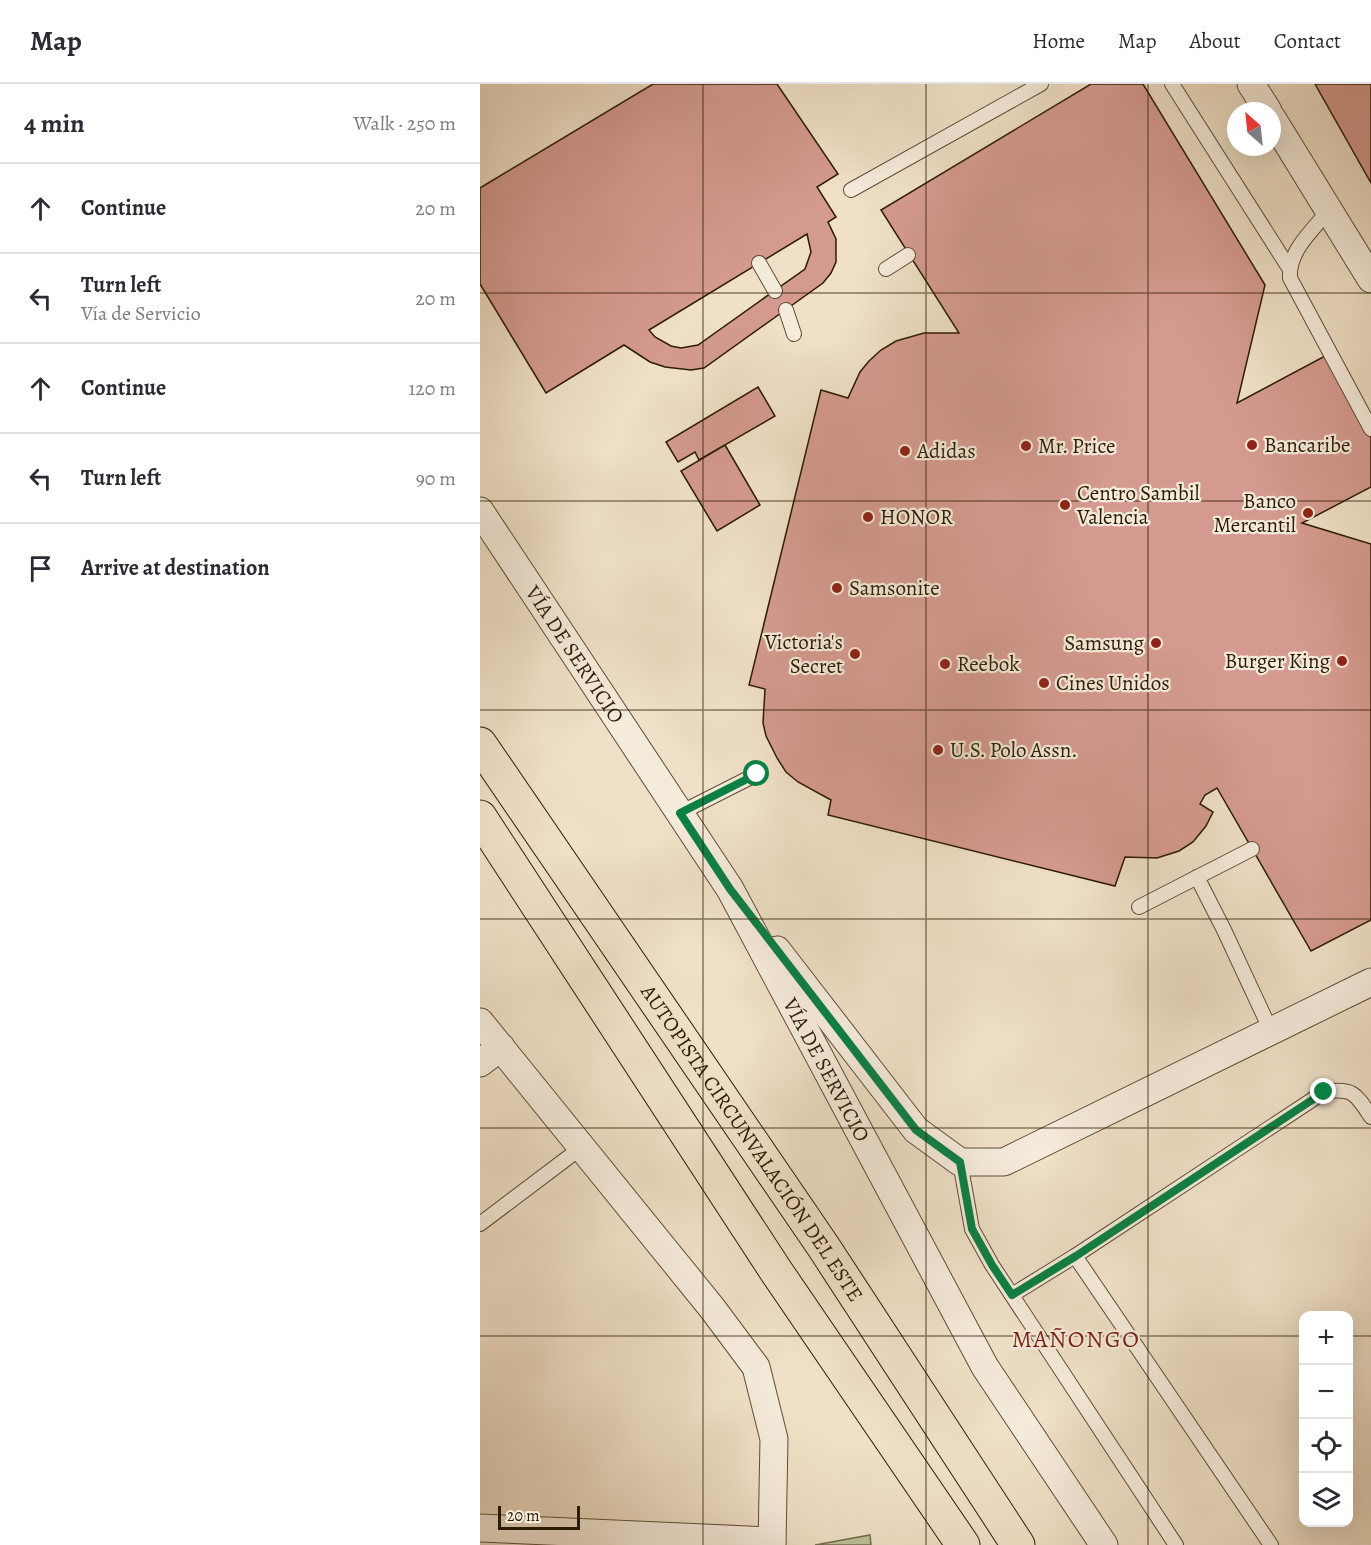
<!DOCTYPE html>
<meta charset="utf-8">
<style>
body{margin:0;font-family:Alegreya,serif;background:#f2f2f3;color:#2b2b33}
.controls{position:absolute;right:18px;bottom:18px;display:grid;overflow:hidden;border-radius:12px;box-shadow:0 6px 24px #0002}
.controls button{width:54px;height:54px;display:grid;place-items:center;padding:0;border:0;border-bottom:2px solid #e1e1e2;background:#fff;color:#2b2b33;font:30px sans-serif}
.compass{position:absolute;left:747px;top:18px;width:54px;height:54px;border-radius:50%;background:#fff;box-shadow:0 6px 24px #0002;rotate:333deg}
.scale{position:absolute;left:18px;bottom:15px;width:82px;box-sizing:border-box;padding-left:6px;border:3px solid #2d1c04;border-top:0;font-size:16px;line-height:21px;white-space:nowrap;color:#2d1c04;-webkit-text-stroke:4px #f5ebdb;paint-order:stroke}
.stop{position:absolute;width:18px;height:18px;margin:-14px;border:4px solid #0b8043;border-radius:50%;background:#fff}
.stop.end{background:#0b8043;border-color:#fff;box-shadow:0 2px 6px #0008}
.list{margin:0;padding:0;list-style:none}
h2{display:flex;justify-content:space-between;align-items:center;height:78px;margin:0;padding:0 24px;font-size:26px}
h2 small{font-size:20px;font-weight:400;color:#7c7c81}
.list li{display:grid;grid-template-columns:39px 1fr auto;gap:18px;align-items:center;box-sizing:border-box;height:90px;padding:0 24px;border-top:2px solid #e1e1e2}
.list b{display:block;font-size:22px;white-space:nowrap}
.list p{margin:0;font-size:20px;white-space:nowrap;color:#7c7c81}
.list em{font-size:20px;font-style:normal;color:#7c7c81}
.icon{flex:none;width:33px;height:33px;fill:none;stroke:currentColor;stroke-width:2;stroke-linecap:round;stroke-linejoin:round}
.map{position:relative;flex:none;width:891px;height:1461px;overflow:hidden}
header{display:flex;align-items:center;gap:36px;box-sizing:border-box;height:84px;padding:0 30px;background:#fff;border-bottom:2px solid #e1e1e2}
header strong{font-size:28px}
nav{display:flex;gap:33px;margin-inline-start:auto;font-size:21px}
main{display:flex}
aside{flex:1;background:#fff}
.map>svg:first-child{display:block}
.green{fill:#b9c296;stroke:#736f4d;stroke-width:1.5}
.building{fill:#d49a8f;stroke:#2d1c04;stroke-width:1.5;fill-rule:evenodd}
.lines{fill:none;stroke-linecap:round;stroke-linejoin:round}
.lane-casing{stroke:#5e4d35;stroke-width:16}
.street-casing{stroke:#5e4d35;stroke-width:29}
.highway-casing{stroke:#2d1c04;stroke-width:35}
.lane{stroke:#f5ebdb;stroke-width:14}
.street{stroke:#f5ebdb;stroke-width:27}
.highway{stroke:#efe0c7;stroke-width:33}
.route{stroke:#0b8043;stroke-width:8}
.grid{fill:none;stroke:#2d1c04;stroke-width:1.5;stroke-opacity:0.55}
.poi-dot{fill:#8f2418;stroke:#f5ebdb;stroke-width:2}
.labels{text-anchor:middle;dominant-baseline:central;stroke-width:4.5;stroke-linejoin:round;paint-order:stroke}
.poi-label{font-size:21px;fill:#2d1c04;stroke:#f5ebdb;text-anchor:start}
.street-label{font-size:21px;fill:#2d1c04;stroke:#f5ebdb}
.quarter-label{font-size:24px;letter-spacing:1.5px;fill:#7a1f14;stroke:#f5ebdb}
</style>
<header>
<strong>Map</strong>
<nav><a>Home</a><a>Map</a><a>About</a><a>Contact</a></nav>
</header>
<main>
<aside>
<h2>4 min<small>Walk · 250 m</small></h2>
<ul class="list">
<li><svg class="icon" aria-label="ahead" viewBox="0 0 24 24"><path d="M12 20V5M6 11l6-6 6 6"/></svg><div><b>Continue</b></div><em>20 m</em></li>
<li><svg class="icon" aria-label="left" viewBox="0 0 24 24"><path d="M17 20v-9H6M10 6l-5 5 5 5"/></svg><div><b>Turn left</b><p>Vía de Servicio</p></div><em>20 m</em></li>
<li><svg class="icon" aria-label="ahead" viewBox="0 0 24 24"><path d="M12 20V5M6 11l6-6 6 6"/></svg><div><b>Continue</b></div><em>120 m</em></li>
<li><svg class="icon" aria-label="left" viewBox="0 0 24 24"><path d="M17 20v-9H6M10 6l-5 5 5 5"/></svg><div><b>Turn left</b></div><em>90 m</em></li>
<li><svg class="icon" aria-label="arrive" viewBox="0 0 24 24"><path d="M6 21V4h12l-3 4 3 4H6"/></svg><div><b>Arrive at destination</b></div></li>
</ul>
</aside>
<div class="map">
<svg width="891" height="1461" viewBox="0 0 891 1461">
<rect width="100%" height="100%" fill="#efe0c7"/>
<filter id="stains"><feTurbulence type="fractalNoise" baseFrequency=".00333" numOctaves="4"/><feColorMatrix values="0 0 0 0 .2 0 0 0 0 .09 0 0 0 0 .02 0 0 0 .5 -.17"/></filter>
<radialGradient id="worn" r=".72"><stop offset=".6" stop-color="#630" stop-opacity="0"/><stop offset="1" stop-color="#630" stop-opacity=".3"/></radialGradient>
<polygon class="green" points="390,1451 391,1461 335,1461"/>
<g class="building">
<path d="M 173,0 L 297,0 L 358,90 L 337,103 L 356,133 L 348,138 L 356,155 L 356,178 L 351,189 L 343,199 L 224,284 L 211,286 L 185,283 L 170,278 L 144,261 L 66,309 L 0,200 L 0,104 ZM 327,150 L 331,168 L 325,185 L 218,261 L 201,264 L 191,262 L 175,253 L 169,246 Z"/>
<polygon points="611,0 663,0 785,201 757,319 845,272 891,354 891,403 822,439 891,460 891,836 831,867 737,704 725,711 720,720 733,728 726,742 713,758 699,767 677,774 645,773 635,802 348,731 351,716 318,698 306,688 297,674 286,652 283,639 285,605 269,601 341,306 368,314 380,288 389,277 401,266 416,257 444,249 479,249 401,126"/>
<polygon points="835,0 891,0 891,99"/>
<polygon points="278,303 295,332 219,376 215,368 198,378 186,358"/>
<polygon points="245,361 280,421 237,447 201,387"/>
</g>
<g class="lines">
<defs>
<g id="lane">
<polyline points="692,0 809,184"/>
<polyline points="371,106 561,0"/>
<path d="M 849,126 C 833,146 808,167 810,194 L 891,345"/>
<polyline points="279,179 295,207"/>
<polyline points="406,185 428,171"/>
<polyline points="306,226 314,250"/>
<polyline points="200,729 277,690"/>
<polyline points="717,793 744,846 791,947"/>
<polyline points="659,823 772,765"/>
<polyline points="480,1078 492,1145 512,1181 696,1461"/>
<polyline points="0,1140 102,1063"/>
<polyline points="595,1172 791,1461"/>
<path d="M 532,1211 L 595,1172 L 844,1008 C 873,1003 876,1010 891,1033"/>
</g>
<g id="street">
<polyline points="771,0 788,27"/>
<polyline points="792,34 891,195"/>
<path id="s1" d="M 0,427 L 250,805 L 505,1283 L 624,1461"/>
<polyline points="297,866 436,1046 480,1078 524,1078 891,898"/>
<polyline points="0,938 232,1224 276,1283 294,1355 292,1461"/>
<polyline points="0,979 21,963"/>
<polyline points="0,1444 292,1457"/>
</g>
<g id="highway">
<path id="s2" d="M 0,660 L 343,1162 L 538,1461"/>
<polyline points="0,733 296,1187 483,1461"/>
</g>
</defs>
<use href="#lane" class="lane-casing"/>
<use href="#street" class="street-casing"/>
<use href="#highway" class="highway-casing"/>
<use href="#lane" class="lane"/>
<use href="#street" class="street"/>
<use href="#highway" class="highway"/>
</g>
<g class="lines">
<polyline class="route" points="277,690 200,729 250,805 436,1046 480,1078 492,1145 512,1181 532,1211 596,1172 844,1008"/>
</g>
<path class="grid" d="M 223,0 L 223,1461M 446,0 L 446,1461M 668,0 L 668,1461M 0,209 L 891,209M 0,417 L 891,417M 0,626 L 891,626M 0,835 L 891,835M 0,1044 L 891,1044M 0,1252 L 824,1252M 868,1252 L 891,1252"/>
<g class="poi-dot">
<circle cx="772" cy="361" r="6"/>
<circle cx="546" cy="362" r="6"/>
<circle cx="425" cy="367" r="6"/>
<circle cx="585" cy="421" r="6"/>
<circle cx="828" cy="429" r="6"/>
<circle cx="388" cy="433" r="6"/>
<circle cx="357" cy="504" r="6"/>
<circle cx="676" cy="559" r="6"/>
<circle cx="375" cy="570" r="6"/>
<circle cx="862" cy="577" r="6"/>
<circle cx="465" cy="580" r="6"/>
<circle cx="564" cy="599" r="6"/>
<circle cx="458" cy="666" r="6"/>
</g>
<g class="labels">
<g class="poi-label">
<text x="784" y="361">Bancaribe</text>
<text x="558" y="362">Mr. Price</text>
<text x="437" y="367">Adidas</text>
<text x="597" y="409">Centro Sambil<tspan x="597" dy="24">Valencia</tspan></text>
<text x="816" y="417" text-anchor="end">Banco<tspan x="816" dy="24">Mercantil</tspan></text>
<text x="400" y="433">HONOR</text>
<text x="369" y="504">Samsonite</text>
<text x="363" y="558" text-anchor="end">Victoria's<tspan x="363" dy="24">Secret</tspan></text>
<text x="664" y="559" text-anchor="end">Samsung</text>
<text x="850" y="577" text-anchor="end">Burger King</text>
<text x="477" y="580">Reebok</text>
<text x="576" y="599">Cines Unidos</text>
<text x="470" y="666">U.S. Polo Assn.</text>
</g>
<g class="street-label">
<text stroke="none"><textPath href="#s1" startOffset="172">VÍA DE SERVICIO</textPath></text>
<text stroke="none"><textPath href="#s1" startOffset="658">VÍA DE SERVICIO</textPath></text>
<text stroke="none"><textPath href="#s2" startOffset="483">AUTOPISTA CIRCUNVALACIÓN DEL ESTE</textPath></text>
</g>
<g class="quarter-label">
<text x="596" y="1255">MAÑONGO</text>
</g>
</g>
<rect width="100%" height="100%" filter="url(#stains)"/>
<rect width="100%" height="100%" fill="url(#worn)"/>
</svg>
<div class="controls">
<button>+</button>
<button>−</button>
<button><svg class="icon" aria-label="locate" viewBox="0 0 24 24"><circle cx="12" cy="12" r="6"/><path d="M12 2v4M12 18v4M2 12h4M18 12h4"/></svg></button>
<button><svg class="icon" aria-label="layers" viewBox="0 0 24 24"><path d="M12 4l9 5-9 5-9-5zM3 14l9 5 9-5"/></svg></button>
</div>
<svg class="compass" viewBox="-18 -18 36 36"><path d="M0-13l5 13h-10z" fill="#e53935"/><path d="M0 13l5-13h-10z" fill="#7c7c81"/></svg>
<div class="scale">20 m</div>
<div class="stop" style="left:277px;top:690px"></div>
<div class="stop end" style="left:844px;top:1008px"></div>
</div>
</main>
